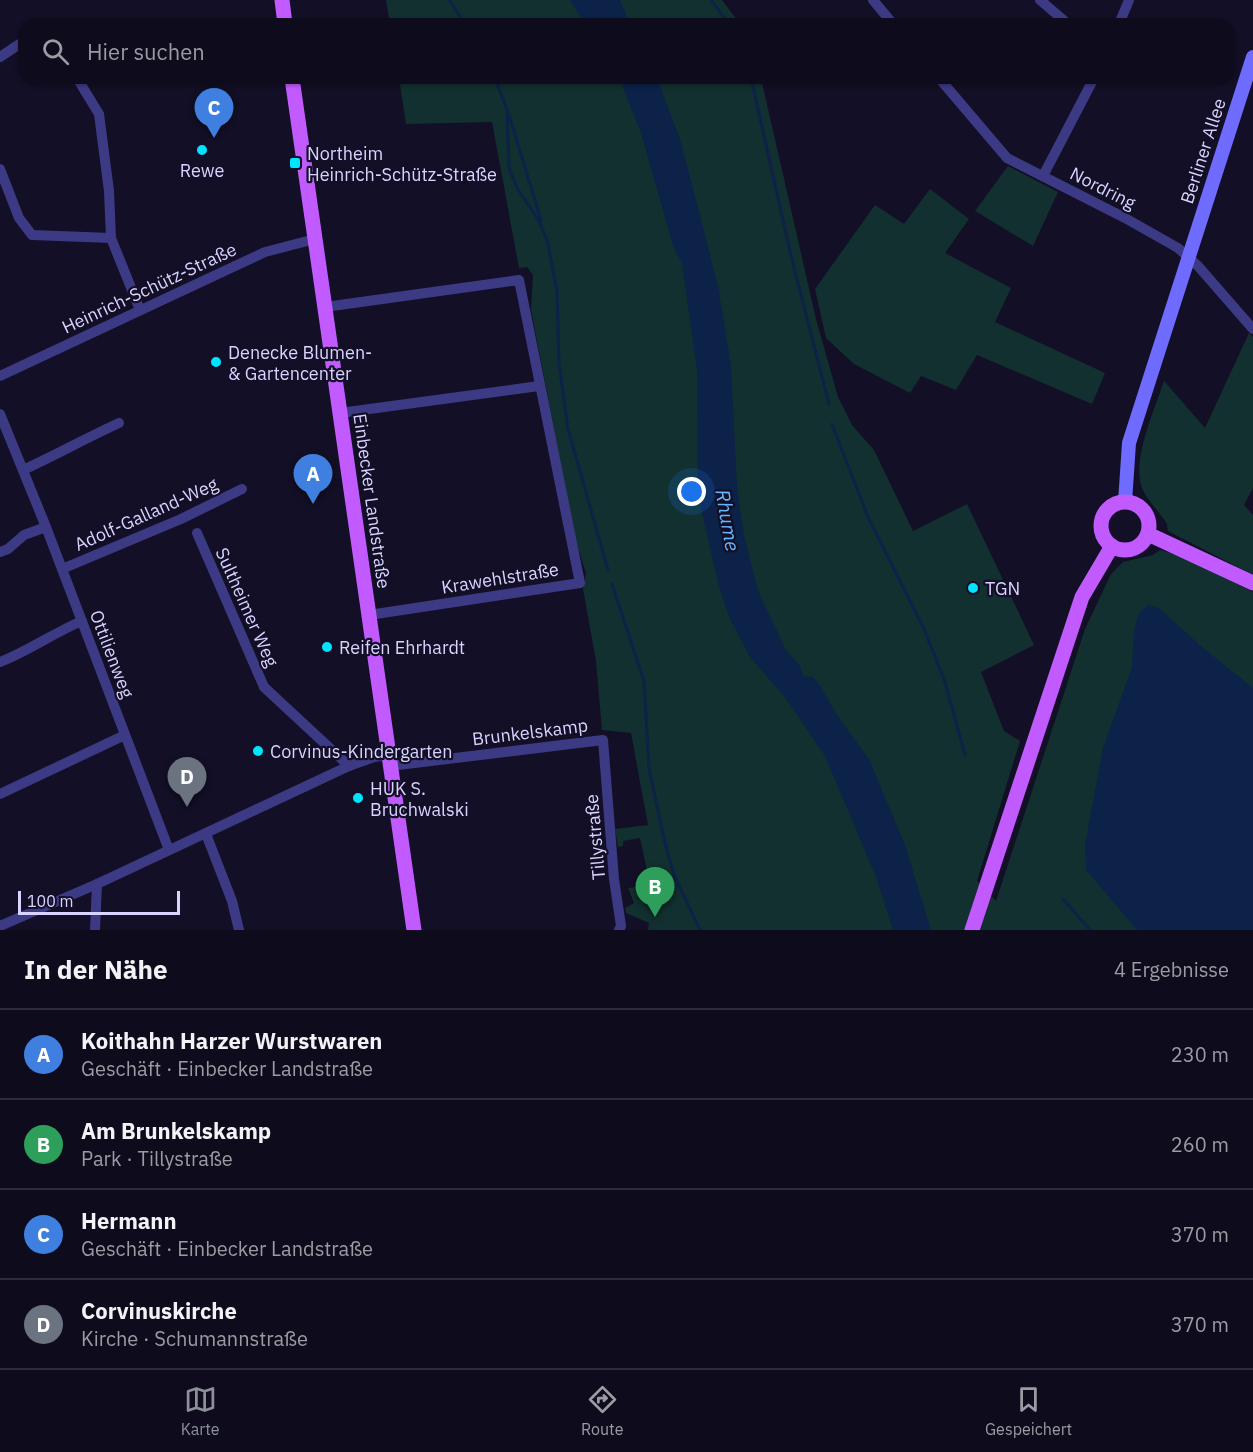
<!DOCTYPE html>
<html lang="de">
<meta charset="utf-8">
<style>
body{margin:0;font-family:"IBM Plex Sans",sans-serif;background:#1c1929;color:#f1f3f6}
.scale{position:absolute;left:18px;bottom:15px;width:162px;box-sizing:border-box;padding-left:6px;border:3px solid #d9d4ff;border-top:0;font-size:16px;line-height:21px;white-space:nowrap;color:#d9d4ff;-webkit-text-stroke:4px #130f26;paint-order:stroke}
.you{position:absolute;left:692px;top:492px;width:21px;height:21px;margin:-15px;border:4px solid #fff;border-radius:50%;background:#1a73e8;box-shadow:0 0 0 9px #1a73e833}
.badge{display:grid;place-items:center;width:39px;height:39px;border-radius:50%;background:#8c9099;color:#fff;font-size:20px;font-weight:700}
.pin{position:absolute;translate:-50% -50px;filter:drop-shadow(0 2px 3px #0008)}
.pin::after{content:'';position:absolute;top:32px;width:21px;height:18px;background:inherit;clip-path:polygon(0 0,100% 0,50% 100%)}
.list{margin:0;padding:0;list-style:none}
h2{display:flex;justify-content:space-between;align-items:center;height:78px;margin:0;padding:0 24px;font-size:26px}
h2 small{font-size:20px;font-weight:400;color:#9b9ba3}
.list li{display:grid;grid-template-columns:39px 1fr auto;gap:18px;align-items:center;box-sizing:border-box;height:90px;padding:0 24px;border-top:2px solid #2e2b3b}
.list b{display:block;font-size:22px;white-space:nowrap}
.list p{margin:0;font-size:20px;white-space:nowrap;color:#9b9ba3}
.list em{font-size:20px;font-style:normal;color:#9b9ba3}
.icon{flex:none;width:33px;height:33px;fill:none;stroke:currentColor;stroke-width:2;stroke-linecap:round;stroke-linejoin:round}
.map{position:relative;flex:none;width:1253px;height:930px;overflow:hidden}
.search{position:absolute;background:#0e0b1c;box-shadow:0 2px 4px #0004;left:18px;right:18px;top:18px;height:66px;display:flex;align-items:center;gap:15px;box-sizing:border-box;padding:0 21px;border-radius:18px;color:#9b9ba3;font-size:22px}
.sheet{height:438px;background:#0e0b1c}
nav{display:flex;justify-content:space-around;align-items:center;box-sizing:border-box;height:84px;border-top:2px solid #2e2b3b;background:#0e0b1c;font-size:16px;color:#9b9ba3}
nav a{display:grid;justify-items:center;gap:3px}
nav .on{color:#8c9099}
.map>svg:first-child{display:block}
.green{fill:#12302f}
.water{fill:#0c2248}
.lines{fill:none;stroke-linecap:round;stroke-linejoin:round}
.stream{stroke:#0c2248;stroke-width:3}
.street{stroke:#3d3a85;stroke-width:10}
.secondary{stroke:#6f6bff;stroke-width:14}
.primary{stroke:#c25bff;stroke-width:15}
.poi-dot{fill:#00e5ff;stroke:#130f26;stroke-width:2}
.labels{text-anchor:middle;dominant-baseline:central;stroke-width:4.5;stroke-linejoin:round;paint-order:stroke}
.street-label{font-size:18px;fill:#d9d4ff;stroke:#130f26}
.poi-label{font-size:18px;fill:#d9d4ff;stroke:#130f26;text-anchor:start}
.water-label{font-size:20px;font-style:italic;fill:#62b6ff;stroke:#130f26}
</style>
<div class="map">
<svg width="1253" height="930" viewBox="0 0 1253 930">
<rect width="100%" height="100%" fill="#130f26"/>
<g class="green">
<polygon points="386,0 722,0 740,24 390,24"/>
<polygon points="399,78 761,78 816,319 838,397 852,425 874,450 913,531 967,504 1034,645 981,672 1004,731 1020,741 977,881 996,901 1085,629 1111,574 1123,562 1153,555 1160,550 1179,555 1253,592 1253,930 648,930 649,923 626,913 625,908 634,903 628,888 650,885 640,838 623,841 623,846 618,847 615,829 648,825 631,733 602,730 596,661 583,589 586,573 576,542 531,310 533,275 527,267 519,268 492,122 406,124"/>
<polygon points="1008,166 1058,192 1033,246 975,211"/>
<polygon points="930,189 969,219 945,253 1011,288 995,322 1105,373 1092,404 977,355 956,390 921,376 910,393 854,364 826,338 815,289 875,205 904,224"/>
<path d="M 1249,333 L 1253,337 L 1253,488 L 1244,505 L 1253,515 L 1253,575 L 1168,531 L 1167,524 C 1160,512 1145,499 1141,485 C 1133,456 1155,409 1164,381 L 1205,428 Z"/>
</g>
<g class="water">
<polygon points="570,0 620,0 630,24 585,24"/>
<polygon points="619,78 657,78 681,142 718,286 731,365 737,487 744,535 758,591 786,650 800,666 804,677 812,676 817,681 841,721 869,759 905,845 931,930 893,930 876,877 825,756 784,696 750,657 729,617 718,583 698,495 697,370 682,263 674,249 641,133"/>
<polygon points="1149,605 1159,608 1202,647 1253,688 1253,930 1137,930 1086,870 1085,844 1103,748 1132,667 1134,631 1139,613"/>
</g>
<g class="lines">
<g class="stream">
<polyline points="449,0 465,24"/>
<polyline points="711,0 729,24"/>
<polyline points="495,78 507,110 509,168 517,188 539,221 547,240 557,291 559,364 568,429 608,570"/>
<polyline points="751,78 792,260 829,404"/>
<polyline points="509,115 541,220"/>
<polyline points="832,424 868,517 924,629 945,682 965,755"/>
<polyline points="612,584 644,681 649,769 665,843 674,875 700,930"/>
<polyline points="1063,899 1090,930"/>
</g>
<g class="street">
<polyline points="873,0 893,24"/>
<polyline points="1040,0 1068,24"/>
<polyline points="1119,24 1129,0"/>
<polyline points="0,57 24,41"/>
<polyline points="77,78 99,114 109,191 111,238 140,310"/>
<polyline points="939,78 1007,158 1125,218 1178,248 1198,266 1253,329"/>
<polyline points="0,169 19,218 32,235 111,238"/>
<polyline points="1043,176 1094,78"/>
<polyline points="325,307 519,280 580,583 369,615"/>
<polyline points="0,376 265,252 315,239"/>
<polyline points="340,413 539,386"/>
<polyline points="0,414 46,527 169,850"/>
<path d="M 23,470 C 56,455 86,438 119,423"/>
<polyline points="197,533 264,687 349,766"/>
<polyline points="0,552 8,549 24,535 46,527"/>
<polyline points="62,569 181,519 242,489"/>
<path d="M 0,662 C 29,651 53,633 82,621"/>
<polyline points="390,766 603,740 614,879 621,926 619,930"/>
<polyline points="0,794 125,735"/>
<polyline points="206,834 232,901 239,930"/>
<polyline points="0,926 97,884 349,766 374,757 389,755"/>
<polyline points="95,930 97,884"/>
</g>
<polyline class="secondary" points="1125,502 1129,443 1253,57"/>
<g class="primary">
<polyline points="282,0 285,24"/>
<polyline points="292,78 414,930"/>
<circle cx="1125" cy="526" r="24"/>
<polyline points="1148,534 1253,583"/>
<polyline points="972,930 1082,597 1112,546"/>
</g>
</g>
<g class="poi-dot">
<circle cx="202" cy="150" r="6"/>
<rect x="289" y="157" width="12" height="12" rx="3"/>
<circle cx="216" cy="362" r="6"/>
<circle cx="973" cy="588" r="6"/>
<circle cx="327" cy="647" r="6"/>
<circle cx="258" cy="751" r="6"/>
<circle cx="358" cy="798" r="6"/>
</g>
<g class="labels">
<g class="street-label">
<text transform="translate(1203 151) rotate(-72)">Berliner Allee</text>
<text transform="translate(1103 188) rotate(27)">Nordring</text>
<text transform="translate(149 288) rotate(-25)">Heinrich-Schütz-Straße</text>
<text transform="translate(372 501) rotate(82)">Einbecker Landstraße</text>
<text transform="translate(146 514) rotate(-24)">Adolf-Galland-Weg</text>
<text transform="translate(500 578) rotate(-9)">Krawehlstraße</text>
<text transform="translate(247 607) rotate(66)">Sultheimer Weg</text>
<text transform="translate(112 654) rotate(69)">Ottilienweg</text>
<text transform="translate(530 732) rotate(-7)">Brunkelskamp</text>
<text transform="translate(595 837) rotate(-95)">Tillystraße</text>
</g>
<g class="poi-label">
<text x="307" y="153">Northeim<tspan x="307" dy="21">Heinrich-Schütz-Straße</tspan></text>
<text x="202" y="170" text-anchor="middle">Rewe</text>
<text x="228" y="352">Denecke Blumen-<tspan x="228" dy="21">&amp; Gartencenter</tspan></text>
<text x="985" y="588">TGN</text>
<text x="339" y="647">Reifen Ehrhardt</text>
<text x="270" y="751">Corvinus-Kindergarten</text>
<text x="370" y="788">HUK S.<tspan x="370" dy="21">Bruchwalski</tspan></text>
</g>
<g class="water-label">
<text transform="translate(728 520) rotate(80)">Rhume</text>
</g>
</g>
</svg>
<div class="scale">100 m</div>
<div class="you"></div>
<div class="pin badge" style="left:313px;top:504px;background:#3f7fe0">A</div>
<div class="pin badge" style="left:655px;top:917px;background:#2e9e5b">B</div>
<div class="pin badge" style="left:214px;top:138px;background:#3f7fe0">C</div>
<div class="pin badge" style="left:187px;top:807px;background:#6b7280">D</div>
<div class="search"><svg class="icon" aria-label="search" viewBox="0 0 24 24"><circle cx="10" cy="10" r="6"/><path d="M15 15l6 6"/></svg>Hier suchen</div>
</div>
<section class="sheet">
<h2>In der Nähe<small>4 Ergebnisse</small></h2>
<ul class="list">
<li><span class="badge" style="background:#3f7fe0">A</span><div><b>Koithahn Harzer Wurstwaren</b><p>Geschäft · Einbecker Landstraße</p></div><em>230 m</em></li>
<li><span class="badge" style="background:#2e9e5b">B</span><div><b>Am Brunkelskamp</b><p>Park · Tillystraße</p></div><em>260 m</em></li>
<li><span class="badge" style="background:#3f7fe0">C</span><div><b>Hermann</b><p>Geschäft · Einbecker Landstraße</p></div><em>370 m</em></li>
<li><span class="badge" style="background:#6b7280">D</span><div><b>Corvinuskirche</b><p>Kirche · Schumannstraße</p></div><em>370 m</em></li>
</ul>
</section>
<nav>
<a class="on"><svg class="icon" aria-label="map" viewBox="0 0 24 24"><path d="M3 6l6-2 6 2 6-2v14l-6 2-6-2-6 2zM9 4v14M15 6v14"/></svg>Karte</a>
<a><svg class="icon" aria-label="directions" viewBox="0 0 24 24"><path d="M12 3l9 9-9 9-9-9zM9 14v-3h6M13 9l2 2-2 2"/></svg>Route</a>
<a><svg class="icon" aria-label="saved" viewBox="0 0 24 24"><path d="M7 4h10v16l-5-4-5 4z"/></svg>Gespeichert</a>
</nav>
